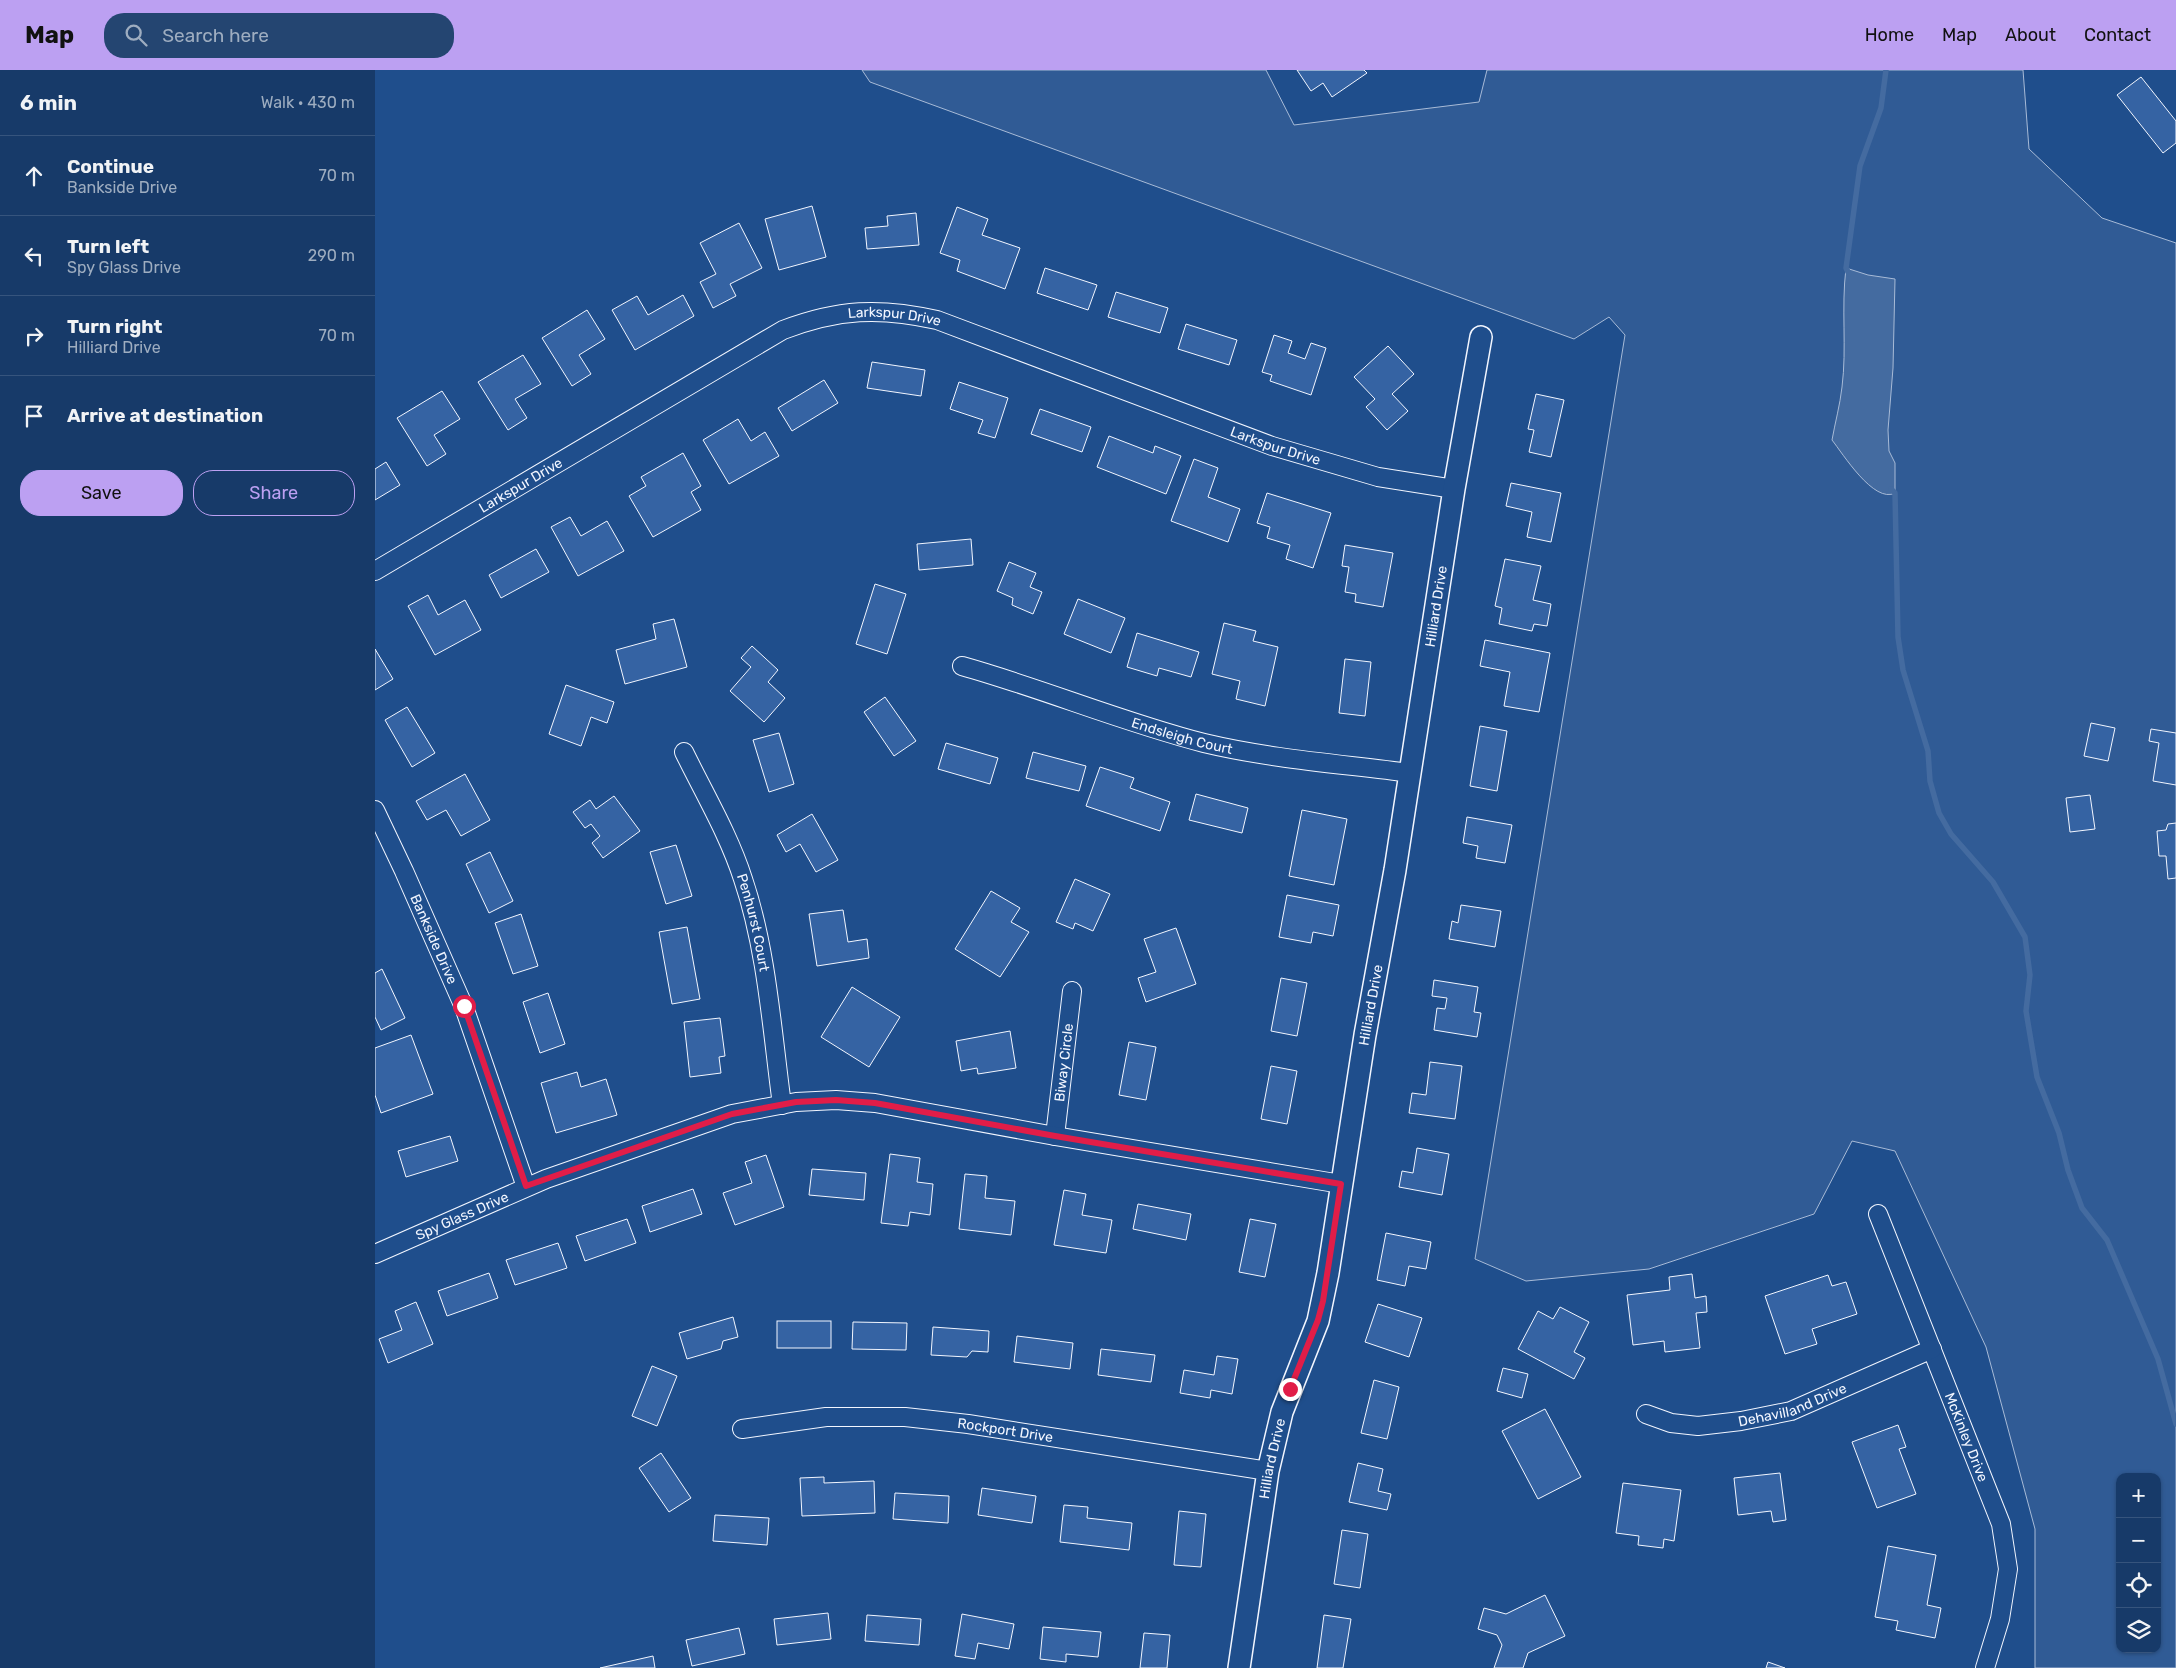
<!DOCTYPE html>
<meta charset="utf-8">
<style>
body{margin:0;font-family:Rubik,sans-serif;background:#244571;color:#f1f3f6}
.controls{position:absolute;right:15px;bottom:15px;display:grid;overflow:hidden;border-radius:10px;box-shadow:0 1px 4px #0004}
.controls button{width:45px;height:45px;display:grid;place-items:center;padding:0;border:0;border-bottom:1px solid #36547d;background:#173a69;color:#f1f3f6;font:25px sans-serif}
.stop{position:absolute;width:15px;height:15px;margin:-11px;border:4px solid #e11d48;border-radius:50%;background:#fff}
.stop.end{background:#e11d48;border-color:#fff;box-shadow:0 1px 5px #0008}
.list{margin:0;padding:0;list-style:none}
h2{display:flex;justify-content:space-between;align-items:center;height:65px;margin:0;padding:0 20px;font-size:21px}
h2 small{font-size:16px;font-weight:400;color:#9eadc0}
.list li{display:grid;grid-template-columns:32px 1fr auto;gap:15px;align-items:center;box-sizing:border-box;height:80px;padding:0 20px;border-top:1px solid #36547d}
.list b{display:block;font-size:19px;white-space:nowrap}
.list p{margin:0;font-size:16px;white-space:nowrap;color:#9eadc0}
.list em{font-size:16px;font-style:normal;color:#9eadc0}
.actions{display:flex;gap:10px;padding:15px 20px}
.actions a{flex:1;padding:11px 0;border:1px solid #bca0f2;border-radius:20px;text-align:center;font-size:18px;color:#bca0f2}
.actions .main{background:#bca0f2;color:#111}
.icon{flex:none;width:28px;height:28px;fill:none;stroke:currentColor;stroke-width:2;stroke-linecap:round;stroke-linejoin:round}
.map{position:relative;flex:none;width:1801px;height:1598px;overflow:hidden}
header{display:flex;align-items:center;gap:30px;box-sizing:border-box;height:70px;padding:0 25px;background:#bca0f2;color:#111}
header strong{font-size:24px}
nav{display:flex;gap:28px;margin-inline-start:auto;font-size:18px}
.search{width:350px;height:45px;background:#244571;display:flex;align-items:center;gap:12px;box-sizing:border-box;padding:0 18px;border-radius:20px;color:#9eadc0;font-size:19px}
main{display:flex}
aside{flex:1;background:#173a69}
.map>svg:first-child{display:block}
.built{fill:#305b95;stroke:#a8bbd7;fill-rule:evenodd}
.water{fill:#446ba0;stroke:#a8bbd7}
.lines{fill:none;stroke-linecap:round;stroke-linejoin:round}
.stream{stroke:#446ba0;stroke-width:5.5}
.building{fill:#3563a3;stroke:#f2f6ff}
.minor-casing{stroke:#f2f6ff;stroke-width:20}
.tertiary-casing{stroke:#f2f6ff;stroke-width:24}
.minor{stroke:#1f4e8c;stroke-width:18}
.tertiary{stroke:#1f4e8c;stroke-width:21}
.route{stroke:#e11d48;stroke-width:6}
.labels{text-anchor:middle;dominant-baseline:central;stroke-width:4;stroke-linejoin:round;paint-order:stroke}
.street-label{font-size:14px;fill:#f2f6ff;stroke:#1f4e8c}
</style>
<header>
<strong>Map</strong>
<div class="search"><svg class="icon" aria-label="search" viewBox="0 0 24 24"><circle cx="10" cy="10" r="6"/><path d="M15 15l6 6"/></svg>Search here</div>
<nav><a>Home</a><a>Map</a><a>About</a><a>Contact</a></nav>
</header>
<main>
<aside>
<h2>6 min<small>Walk · 430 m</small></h2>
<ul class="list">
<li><svg class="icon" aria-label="ahead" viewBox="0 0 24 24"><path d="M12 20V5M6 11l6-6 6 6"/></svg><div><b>Continue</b><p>Bankside Drive</p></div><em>70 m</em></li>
<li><svg class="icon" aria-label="left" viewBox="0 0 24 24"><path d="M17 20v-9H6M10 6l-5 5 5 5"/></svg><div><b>Turn left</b><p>Spy Glass Drive</p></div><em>290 m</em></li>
<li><svg class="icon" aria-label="right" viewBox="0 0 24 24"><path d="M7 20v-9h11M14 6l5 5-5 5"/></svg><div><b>Turn right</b><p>Hilliard Drive</p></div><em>70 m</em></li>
<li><svg class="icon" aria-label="arrive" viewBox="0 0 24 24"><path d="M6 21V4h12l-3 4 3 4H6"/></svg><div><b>Arrive at destination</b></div></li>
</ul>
<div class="actions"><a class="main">Save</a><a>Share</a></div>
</aside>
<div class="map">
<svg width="1801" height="1598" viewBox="0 0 1801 1598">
<rect width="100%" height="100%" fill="#1f4e8c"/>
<path class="built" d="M 487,0 L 891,0 L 919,55 L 1104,32 L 1112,0 L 1648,0 L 1654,79 L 1727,148 L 1801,173 L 1801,1598 L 1660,1598 L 1660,1459 L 1611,1277 L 1520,1081 L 1477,1071 L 1439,1144 L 1274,1199 L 1151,1211 L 1100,1189 L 1250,265 L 1234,247 L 1199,269 L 495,12 ZM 1745,1407 L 1782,1407 L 1782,1579 L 1745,1579 Z"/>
<path class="water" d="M 1471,198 L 1493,205 L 1520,209 L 1518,298 L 1513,360 L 1514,381 L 1520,393 L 1520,423 C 1499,434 1468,384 1457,370 C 1460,353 1465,335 1467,317 C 1472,278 1466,238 1471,198 Z"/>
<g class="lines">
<g class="stream">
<polyline points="1474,204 1471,198 1485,96 1506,38 1511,0"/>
<polyline points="1516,419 1520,423 1523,567 1528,600 1553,681 1555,711 1564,743 1576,764 1618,812 1650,867 1655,905 1651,941 1662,1007 1684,1063 1693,1100 1707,1138 1732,1170 1783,1289 1801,1354"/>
</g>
</g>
<g class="building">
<polygon points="922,0 989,0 992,3 957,27 948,13 936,21"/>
<polygon points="1766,7 1801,51 1801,73 1788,83 1742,25"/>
<polygon points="437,136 451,187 404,200 390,149"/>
<polygon points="582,137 613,149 607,165 645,178 630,219 582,201 585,190 565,183"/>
<polygon points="541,143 544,175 492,179 490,158 513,156 512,146"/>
<polygon points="364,153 387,198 355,214 361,226 338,238 325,212 341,204 325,173"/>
<polygon points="670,198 722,215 713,240 662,223"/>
<polygon points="741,222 793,238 785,263 733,247"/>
<polygon points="308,225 319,246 260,280 237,240 262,226 273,245"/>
<polygon points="212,240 230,269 204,285 216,304 197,316 167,268"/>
<polygon points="811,254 862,270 854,295 803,279"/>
<polygon points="899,265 917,271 913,283 930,289 936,273 951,278 936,325 895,311 897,305 887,302"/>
<polygon points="1013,276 1039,304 1017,324 1033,341 1012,360 991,337 1000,329 979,307"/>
<polygon points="148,285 166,314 140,329 152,348 133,360 103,312"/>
<polygon points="497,292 550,300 546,326 492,318"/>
<polygon points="449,310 463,333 417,361 403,338"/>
<polygon points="584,312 633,328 620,368 603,363 608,350 575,339"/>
<polygon points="67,321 85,349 59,365 71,384 52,396 22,348"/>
<polygon points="1161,324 1189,330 1176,387 1154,382 1159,360 1153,359"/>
<polygon points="665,339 716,357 707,382 656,364"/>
<polygon points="363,349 376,371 390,362 404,386 354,414 328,370"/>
<polygon points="734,366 778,383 780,376 806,386 791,424 722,397"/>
<polygon points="308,383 326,416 316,422 326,440 278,467 254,426 271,416 266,407"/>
<polygon points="819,389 843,398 833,427 865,439 853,472 796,451"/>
<polygon points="11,392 25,415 0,430 0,399"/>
<polygon points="1136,413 1186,423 1176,472 1152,467 1157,442 1131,436"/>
<polygon points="892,423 956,443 938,498 911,489 915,475 892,468 895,457 882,453"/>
<polygon points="195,447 206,466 232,451 249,481 203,506 176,457"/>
<polygon points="596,469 598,495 544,500 542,474"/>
<polygon points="970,475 1018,483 1008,537 980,532 981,524 970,522 974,497 967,496"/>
<polygon points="161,479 174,502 126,528 114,505"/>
<polygon points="1130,489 1166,496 1158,530 1176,534 1172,556 1159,554 1157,561 1124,554 1127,538 1120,536"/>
<polygon points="634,492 661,503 655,517 667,522 658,544 637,535 638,528 622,521"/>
<polygon points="500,514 531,524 512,584 481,574"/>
<polygon points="53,525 63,545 90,530 106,560 60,585 33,536"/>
<polygon points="703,529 750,548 736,583 689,564"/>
<polygon points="299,549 312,597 250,614 241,580 281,569 278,554"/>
<polygon points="849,553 881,561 878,571 903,577 890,636 861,629 865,611 837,604"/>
<polygon points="762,563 824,582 816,607 784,598 782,606 752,597"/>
<polygon points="1110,570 1175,583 1164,642 1129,636 1135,602 1105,596"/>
<polygon points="377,576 403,600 393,612 410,628 389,652 355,621 376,597 366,588"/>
<polygon points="0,579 18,609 0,620"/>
<polygon points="970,589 996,592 990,646 964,643"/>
<polygon points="191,615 239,632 232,653 216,647 206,676 174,664"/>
<polygon points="510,627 541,671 519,686 489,642"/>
<polygon points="32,637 60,683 37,697 10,650"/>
<polygon points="1716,653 1740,658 1733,691 1709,686"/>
<polygon points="1105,656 1132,661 1122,721 1095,716"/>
<polygon points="1776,659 1801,663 1801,715 1778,711 1784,673 1774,671"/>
<polygon points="404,663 419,714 394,722 378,670"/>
<polygon points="571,673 623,688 615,714 563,699"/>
<polygon points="658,682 711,696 704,721 651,708"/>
<polygon points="725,697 759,708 755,718 795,732 785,761 711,736"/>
<polygon points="90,704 115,750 86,766 71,740 52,750 41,731"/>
<polygon points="821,724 873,738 867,763 814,750"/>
<polygon points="1715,725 1720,759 1695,762 1691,728"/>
<polygon points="239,726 265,761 228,788 217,773 225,766 216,754 210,758 198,742 215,730 221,739"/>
<polygon points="927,740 972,749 959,815 914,806"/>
<polygon points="437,744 463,790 441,802 425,774 411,782 402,765"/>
<polygon points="1092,747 1137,755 1130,793 1101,788 1103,776 1088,773"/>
<polygon points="1801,753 1801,808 1793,809 1791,786 1784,786 1782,761 1791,760 1793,754"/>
<polygon points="301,775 317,826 291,834 275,782"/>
<polygon points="115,782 138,831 114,843 91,794"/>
<polygon points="700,809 735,824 718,861 700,853 698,859 681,852"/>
<polygon points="616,821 645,838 636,852 654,862 625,907 580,879"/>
<polygon points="912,825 964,835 958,866 938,862 936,873 904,867"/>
<polygon points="1086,835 1126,841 1120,877 1074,869 1077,851 1083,853"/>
<polygon points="468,840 473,872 492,869 494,888 442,896 434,844"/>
<polygon points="146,844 163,896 138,904 120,853"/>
<polygon points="312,857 325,929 297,934 284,862"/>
<polygon points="801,858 821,914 771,932 763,908 781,902 769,869"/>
<polygon points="7,899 30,948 6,960 0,947 0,903"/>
<polygon points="906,908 932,913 922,966 896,961"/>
<polygon points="1059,910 1103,917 1099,942 1106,943 1102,967 1059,960 1062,938 1070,939 1072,928 1057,926"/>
<polygon points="477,917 525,947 494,997 446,967"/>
<polygon points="173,923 190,974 165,983 148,932"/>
<polygon points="345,948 350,986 344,987 346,1003 315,1007 309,952"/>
<polygon points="635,961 641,998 603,1004 602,998 586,1001 581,971"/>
<polygon points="36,965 58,1024 6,1043 0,1025 0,978"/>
<polygon points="754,972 781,977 771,1030 744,1025"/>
<polygon points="1055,992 1087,996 1080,1049 1034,1043 1037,1023 1051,1025"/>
<polygon points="896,996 922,1001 912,1054 886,1049"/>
<polygon points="202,1002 206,1017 231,1009 242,1045 181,1063 166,1013"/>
<polygon points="75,1066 83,1091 31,1107 23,1081"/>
<polygon points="1042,1078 1074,1084 1067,1125 1024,1117 1027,1101 1038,1103"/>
<polygon points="515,1084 545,1088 542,1112 558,1114 555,1145 535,1142 533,1156 506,1153"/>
<polygon points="391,1085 409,1137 360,1155 348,1123 377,1113 370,1092"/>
<polygon points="437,1099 491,1103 489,1130 434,1125"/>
<polygon points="590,1104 612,1106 610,1128 640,1131 636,1165 584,1159"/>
<polygon points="318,1119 327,1144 275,1162 267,1136"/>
<polygon points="689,1120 711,1124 707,1145 737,1150 731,1183 679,1175"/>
<polygon points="763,1134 816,1144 811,1170 758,1159"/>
<polygon points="252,1149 261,1173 210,1191 201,1166"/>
<polygon points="875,1149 901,1154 890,1207 864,1202"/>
<polygon points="1011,1163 1056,1172 1051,1199 1034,1196 1030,1216 1002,1210"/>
<polygon points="183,1173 192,1198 140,1215 131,1190"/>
<polygon points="114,1203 123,1228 72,1246 63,1221"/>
<polygon points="1317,1204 1320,1228 1331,1226 1332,1242 1321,1243 1325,1278 1290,1282 1289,1271 1258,1275 1252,1225 1295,1220 1294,1207"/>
<polygon points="1453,1205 1457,1216 1471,1212 1482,1244 1437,1259 1442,1274 1410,1284 1390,1226"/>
<polygon points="41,1232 58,1274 13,1293 4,1269 27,1260 20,1241"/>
<polygon points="1003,1234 1047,1248 1034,1287 990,1272"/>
<polygon points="1185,1237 1214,1252 1199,1282 1210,1288 1199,1309 1143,1279 1163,1241 1178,1249"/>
<polygon points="358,1247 363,1267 348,1271 346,1279 312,1289 304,1263"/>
<rect x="402" y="1251" width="54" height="27"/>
<polygon points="478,1252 532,1253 531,1280 477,1279"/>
<polygon points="558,1257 614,1261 613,1282 597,1281 592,1287 556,1285"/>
<polygon points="642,1266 698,1273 695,1299 639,1292"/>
<polygon points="726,1279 780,1285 776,1312 723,1305"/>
<polygon points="842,1286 863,1289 857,1324 836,1320 835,1328 805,1323 809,1300 839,1305"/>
<polygon points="277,1296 302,1306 282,1356 257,1346"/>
<polygon points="1128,1298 1153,1304 1147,1328 1122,1321"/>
<polygon points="999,1310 1024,1317 1012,1369 986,1363"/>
<polygon points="1170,1339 1206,1407 1163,1429 1127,1361"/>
<polygon points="1523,1355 1531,1377 1524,1379 1541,1424 1502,1438 1477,1372"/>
<polygon points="286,1383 316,1428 294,1442 264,1398"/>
<polygon points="983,1393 1008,1399 1003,1421 1016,1424 1012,1440 974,1432"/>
<polygon points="1405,1403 1411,1450 1398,1452 1396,1441 1363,1445 1359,1408"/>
<polygon points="449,1407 449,1413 499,1411 500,1443 427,1446 425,1408"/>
<polygon points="1248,1413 1306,1420 1299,1471 1289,1469 1288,1478 1263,1475 1264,1466 1241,1463"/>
<polygon points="607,1418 661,1426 657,1453 603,1445"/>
<polygon points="520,1423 574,1426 573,1453 518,1449"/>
<polygon points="689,1435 713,1437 712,1448 757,1453 754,1480 685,1472"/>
<polygon points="804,1441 831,1444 826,1497 799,1495"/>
<polygon points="340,1445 394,1448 392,1475 338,1471"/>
<polygon points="967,1460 993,1464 985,1518 959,1514"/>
<polygon points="1513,1476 1561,1485 1552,1535 1566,1538 1560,1568 1521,1560 1523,1551 1500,1547"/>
<polygon points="1170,1525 1190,1566 1153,1583 1148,1598 1119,1598 1127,1575 1122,1565 1103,1559 1109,1538 1131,1544"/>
<polygon points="453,1543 456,1569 402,1575 399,1549"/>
<polygon points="587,1544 639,1554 634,1579 603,1573 600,1589 580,1586"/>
<polygon points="492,1545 546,1549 544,1575 490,1571"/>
<polygon points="949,1545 976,1549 968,1598 942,1598"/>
<polygon points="668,1557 726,1562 723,1587 691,1584 691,1592 665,1589"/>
<polygon points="364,1558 370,1584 317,1596 311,1570"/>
<polygon points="769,1563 795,1565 792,1598 765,1598"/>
<polygon points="278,1586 280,1598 225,1598"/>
<polygon points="1393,1592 1410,1598 1391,1598"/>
</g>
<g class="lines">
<defs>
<g id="minor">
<path id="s1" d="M 0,501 L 408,260 C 463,239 505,237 562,250 L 897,376 L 1003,407 L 1079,419"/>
<path id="s2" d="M 587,596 C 669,619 747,652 829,673 C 896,689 967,694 1035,703"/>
<path id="s3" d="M 309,682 C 329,723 354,765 368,809 C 392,880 397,961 407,1035"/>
<path id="s4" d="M 0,740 L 29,801 L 89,937 L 151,1117"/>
<path id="s5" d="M 680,1066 L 697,921"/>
<path id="s6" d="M 1503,1144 L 1626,1454 L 1633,1499 L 1625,1549 L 1610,1598"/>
<path id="s7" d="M 0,1184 L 171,1109 L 357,1044 L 421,1032 L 461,1030 L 500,1033 L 680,1066 L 966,1114"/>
<path id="s8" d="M 1271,1344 L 1296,1353 L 1323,1356 L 1366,1351 L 1416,1341 L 1557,1279"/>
<path id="s9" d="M 367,1359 L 451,1347 L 530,1347 L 593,1354 L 893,1401"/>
</g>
<g id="tertiary">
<path id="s10" d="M 864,1598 L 893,1401 L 907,1342 L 943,1251 L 953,1203 L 990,965 L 1020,800 L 1079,419 L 1106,267"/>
</g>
</defs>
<use href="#minor" class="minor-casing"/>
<use href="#tertiary" class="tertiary-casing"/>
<use href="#minor" class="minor"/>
<use href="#tertiary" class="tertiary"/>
</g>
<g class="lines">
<polyline class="route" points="89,936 151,1116 357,1044 421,1032 461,1030 500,1033 680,1066 966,1114 948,1231 943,1250 915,1319"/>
</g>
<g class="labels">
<g class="street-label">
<text stroke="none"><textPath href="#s1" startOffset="588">Larkspur Drive</textPath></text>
<text stroke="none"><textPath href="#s1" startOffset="992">Larkspur Drive</textPath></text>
<text stroke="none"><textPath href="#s1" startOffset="169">Larkspur Drive</textPath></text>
<text stroke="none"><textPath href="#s10" startOffset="1082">Hilliard Drive</textPath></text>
<text stroke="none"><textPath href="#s2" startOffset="231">Endsleigh Court</textPath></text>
<text stroke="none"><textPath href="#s3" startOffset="185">Penhurst Court</textPath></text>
<text stroke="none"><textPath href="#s4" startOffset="142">Bankside Drive</textPath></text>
<text stroke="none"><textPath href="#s10" startOffset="678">Hilliard Drive</textPath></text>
<text stroke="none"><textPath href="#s5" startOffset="74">Biway Circle</textPath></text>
<text stroke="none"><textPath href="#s7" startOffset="95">Spy Glass Drive</textPath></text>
<text stroke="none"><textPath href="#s8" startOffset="151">Dehavilland Drive</textPath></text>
<text stroke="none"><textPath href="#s9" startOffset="265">Rockport Drive</textPath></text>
<text stroke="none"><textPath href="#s6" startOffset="240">McKinley Drive</textPath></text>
<text stroke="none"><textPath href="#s10" startOffset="212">Hilliard Drive</textPath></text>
</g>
</g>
</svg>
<div class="controls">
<button>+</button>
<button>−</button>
<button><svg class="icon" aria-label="locate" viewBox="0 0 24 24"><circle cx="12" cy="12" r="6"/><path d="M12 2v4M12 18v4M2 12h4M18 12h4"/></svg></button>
<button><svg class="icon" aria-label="layers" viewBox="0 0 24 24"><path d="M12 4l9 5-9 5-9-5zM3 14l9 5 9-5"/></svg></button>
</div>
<div class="stop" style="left:89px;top:936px"></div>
<div class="stop end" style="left:915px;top:1319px"></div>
</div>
</main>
